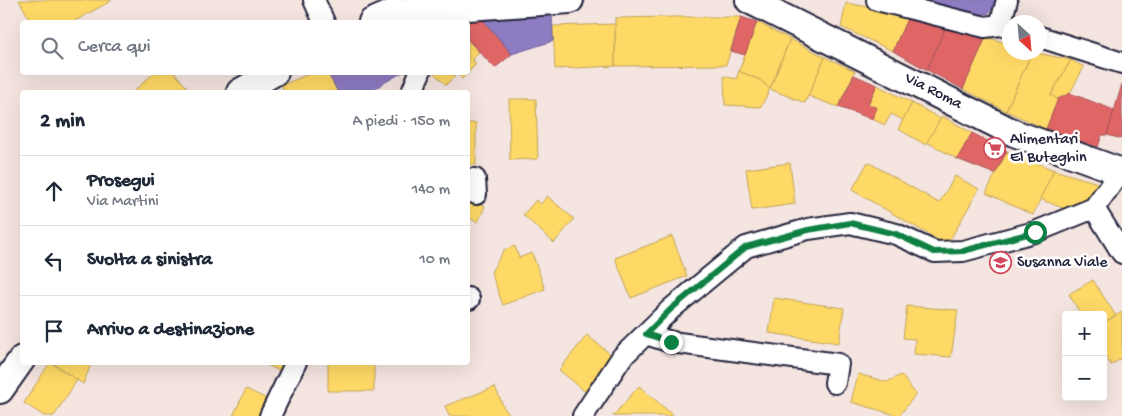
<!DOCTYPE html>
<html lang="it">
<meta charset="utf-8">
<style>
body{margin:0;font-family:"Gochi Hand",sans-serif;background:#f2f2f3;color:#1f2937}
.controls{position:absolute;right:15px;bottom:15px;display:grid;overflow:hidden;border-radius:5px;box-shadow:0 5px 20px #0002}
.controls button{width:45px;height:45px;display:grid;place-items:center;padding:0;border:0;border-bottom:1px solid #e0e1e3;background:#fff;color:#1f2937;font:25px sans-serif}
.compass{position:absolute;left:1002px;top:15px;width:45px;height:45px;border-radius:50%;background:#fff;box-shadow:0 5px 20px #0002;rotate:154deg}
.stop{position:absolute;width:15px;height:15px;margin:-11px;border:4px solid #0b8043;border-radius:50%;background:#fff}
.stop.end{background:#0b8043;border-color:#fff;box-shadow:0 1px 5px #0008}
.list{margin:0;padding:0;list-style:none}
h2{display:flex;justify-content:space-between;align-items:center;height:65px;margin:0;padding:0 20px;font-size:21px}
h2 small{font-size:16px;font-weight:400;color:#747a83}
.list li{display:grid;grid-template-columns:32px 1fr auto;gap:15px;align-items:center;box-sizing:border-box;height:70px;padding:0 20px;border-top:1px solid #e0e1e3}
.list b{display:block;font-size:19px;white-space:nowrap}
.list p{margin:0;font-size:16px;white-space:nowrap;color:#747a83}
.list em{font-size:16px;font-style:normal;color:#747a83}
.icon{flex:none;width:28px;height:28px;fill:none;stroke:currentColor;stroke-width:2;stroke-linecap:round;stroke-linejoin:round}
.map{position:relative;flex:none;width:1122px;height:416px;overflow:hidden}
.search{position:absolute;background:#fff;box-shadow:0 5px 20px #0002;left:20px;top:20px;width:450px;height:55px;display:flex;align-items:center;gap:12px;box-sizing:border-box;padding:0 18px;border-radius:5px;color:#747a83;font-size:19px}
.panel{position:absolute;background:#fff;box-shadow:0 5px 20px #0002;left:20px;top:90px;width:450px;height:275px;border-radius:5px}
.map>svg:first-child{display:block}
.homes{fill:#ffd966;stroke:#bda259}
.shops{fill:#e06666;stroke:#a75259}
.offices{fill:#8e7cc3;stroke:#6e619a}
.lines{fill:none;stroke-linecap:round;stroke-linejoin:round}
.minor-casing{stroke:#22223b;stroke-width:24}
.major-casing{stroke:#22223b;stroke-width:30}
.minor{stroke:#fff;stroke-width:20}
.major{stroke:#fff;stroke-width:26}
.route{stroke:#0b8043;stroke-width:6}
.labels{text-anchor:middle;dominant-baseline:central;stroke-width:5;stroke-linejoin:round;paint-order:stroke}
.street-label{font-size:16px;fill:#22223b;stroke:#fff}
.poi-label{font-size:16px;fill:#22223b;stroke:#fff;text-anchor:start}
</style>
<div class="map">
<svg width="1122" height="416" viewBox="0 0 1122 416">
<rect width="100%" height="100%" fill="#f5e5e0"/>
<filter id="ink" filterUnits="userSpaceOnUse"><feTurbulence type="fractalNoise" baseFrequency=".02" numOctaves="2"/><feDisplacementMap in="SourceGraphic" scale="10" xChannelSelector="R" yChannelSelector="G"/><feConvolveMatrix kernelMatrix="1 2 1 2 8 2 1 2 1" color-interpolation-filters="sRGB"/></filter>
<g filter="url(#ink)">
<g class="homes">
<polygon points="19,0 111,0 111,1 73,22 31,22"/>
<polygon points="846,3 909,14 893,51 841,27"/>
<polygon points="670,17 741,17 726,65 615,66 615,18"/>
<polygon points="757,22 790,39 770,89 760,80 739,71"/>
<polygon points="615,24 615,66 555,69 553,26"/>
<polygon points="986,37 1010,44 1010,52 1032,52 1006,111 963,89"/>
<polygon points="790,39 825,57 805,103 770,89"/>
<polygon points="468,40 479,52 472,59 476,64 462,79 457,73 446,85 433,72 468,72"/>
<polygon points="1032,52 1071,60 1051,95 1058,99 1046,129 1006,111"/>
<polygon points="825,57 855,71 838,107 808,96"/>
<polygon points="1071,60 1084,67 1070,93 1058,99 1051,95"/>
<polygon points="739,71 760,80 770,89 761,107 725,105 724,76 736,79"/>
<polygon points="155,72 174,72 190,91 133,92"/>
<polygon points="314,72 327,72 338,92 284,92 282,85"/>
<polygon points="877,85 912,103 903,120 891,114 885,125 872,119 877,108 868,104"/>
<polygon points="509,99 536,99 538,159 510,160"/>
<polygon points="912,103 941,119 926,145 898,129"/>
<polygon points="942,116 972,133 957,159 927,142"/>
<rect x="468" y="123" width="8" height="42"/>
<polygon points="1007,151 1054,170 1033,215 986,193"/>
<polygon points="868,162 939,203 955,176 979,189 947,245 852,190"/>
<polygon points="790,163 795,204 752,210 746,169"/>
<polygon points="1054,170 1098,183 1092,197 1065,209 1040,199"/>
<polygon points="547,196 574,219 554,243 523,215 536,200 541,204"/>
<polygon points="468,199 485,206 478,222 468,218"/>
<polygon points="672,236 687,276 631,298 615,258"/>
<polygon points="515,246 519,258 532,253 545,289 503,305 491,272 504,250"/>
<polygon points="1093,280 1116,316 1103,323 1103,315 1081,315 1069,294"/>
<polygon points="774,298 844,308 839,343 769,333"/>
<polygon points="907,306 958,310 951,357 914,354 915,339 903,338"/>
<polygon points="1122,312 1122,358 1111,365 1103,353 1103,323"/>
<polygon points="587,335 615,358 587,393 559,370"/>
<polygon points="50,362 77,380 54,416 44,416 24,403"/>
<polygon points="51,362 92,362 83,384"/>
<polygon points="260,362 286,362 282,372"/>
<rect x="328" y="362" width="46" height="29"/>
<polygon points="858,374 887,382 901,375 916,394 899,416 851,402"/>
<polygon points="639,386 674,416 613,416"/>
<polygon points="495,387 504,408 511,416 449,416 445,406"/>
<polygon points="246,389 269,400 261,416 233,416"/>
</g>
<g class="shops">
<polygon points="909,14 947,24 927,70 893,51"/>
<polygon points="480,16 512,54 495,68 468,40 468,22 450,22 454,19"/>
<polygon points="741,17 757,22 745,55 731,51"/>
<polygon points="947,24 986,37 963,89 927,70"/>
<polygon points="854,75 877,85 868,104 877,108 872,119 838,107"/>
<polygon points="1122,84 1122,139 1107,135"/>
<polygon points="1070,93 1114,110 1107,135 1102,135 1098,147 1046,129 1058,99"/>
<polygon points="972,133 1007,151 995,174 957,159"/>
</g>
<g class="offices">
<polygon points="925,0 999,0 989,13 975,15"/>
<polygon points="552,13 553,41 512,54 480,16"/>
<polygon points="327,72 403,72 368,92 338,92"/>
</g>
<g class="lines">
<defs>
<g id="minor">
<polyline points="314,0 324,22"/>
<polyline points="877,0 985,27 1000,25 1010,28"/>
<polyline points="1000,25 1007,0"/>
<polyline points="1040,37 1122,63"/>
<polyline points="412,92 420,72"/>
<polyline points="468,179 475,179 476,194"/>
<polyline points="1094,208 1122,253"/>
<polyline points="468,298 469,299"/>
<polyline points="646,334 671,342 838,364 835,383"/>
<polyline points="270,416 296,362"/>
<polyline points="583,416 622,357 671,309 746,247 808,229 850,223 896,234 935,252 963,251 1035,232 1094,208 1121,171"/>
</g>
<g id="major">
<polyline points="749,0 1014,133 1122,172"/>
<polyline points="372,22 395,12 570,0"/>
<polyline points="240,92 275,72"/>
<polyline points="0,390 22,359"/>
</g>
</defs>
<use href="#minor" class="minor-casing"/>
<use href="#major" class="major-casing"/>
<use href="#minor" class="minor"/>
<use href="#major" class="major"/>
</g>
</g>
<g class="lines" filter="url(#ink)">
<polyline class="route" points="671,342 646,334 671,309 746,247 808,230 850,223 896,234 934,252 963,251 1035,232"/>
</g>
<defs>
<symbol id="supermarket-ring" viewBox="-11 -11 22 22"><circle r="9.5" fill="#fff" stroke="#d1495b" stroke-width="1.5"/><path d="M-6-5.5h2.5l.6 2H6L4.5 2H-2.5L-4.4-4H-6ZM-1.5 3.2a1.3 1.3 0 1 0 .1 0ZM3 3.2a1.3 1.3 0 1 0 .1 0Z" fill="#d1495b"/></symbol>
<symbol id="school-ring" viewBox="-11 -11 22 22"><circle r="9.5" fill="#fff" stroke="#d1495b" stroke-width="1.5"/><path d="M0-5L7-2L0 1L-7-2ZM-4 1L0 2.5L4 1V4Q0 6-4 4Z" fill="#d1495b"/></symbol>
</defs>
<g fill-rule="evenodd">
<use href="#supermarket-ring" x="982" y="136" width="25" height="25"/>
<use href="#school-ring" x="988" y="250" width="25" height="25"/>
</g>
<g class="labels">
<g class="street-label">
<text transform="translate(933 92) rotate(27)">Via Roma</text>
</g>
<g class="poi-label">
<text x="1010" y="140">Alimentari<tspan x="1010" dy="18">El Buteghin</tspan></text>
<text x="1017" y="263">Susanna Viale</text>
</g>
</g>
</svg>
<div class="controls">
<button>+</button>
<button>−</button>
</div>
<svg class="compass" viewBox="-18 -18 36 36"><path d="M0-13l5 13h-10z" fill="#e53935"/><path d="M0 13l5-13h-10z" fill="#747a83"/></svg>
<div class="stop" style="left:1035px;top:232px"></div>
<div class="stop end" style="left:671px;top:342px"></div>
<div class="search"><svg class="icon" aria-label="search" viewBox="0 0 24 24"><circle cx="10" cy="10" r="6"/><path d="M15 15l6 6"/></svg>Cerca qui</div>
<section class="panel">
<h2>2 min<small>A piedi · 150 m</small></h2>
<ul class="list">
<li><svg class="icon" aria-label="ahead" viewBox="0 0 24 24"><path d="M12 20V5M6 11l6-6 6 6"/></svg><div><b>Prosegui</b><p>Via Martini</p></div><em>140 m</em></li>
<li><svg class="icon" aria-label="left" viewBox="0 0 24 24"><path d="M17 20v-9H6M10 6l-5 5 5 5"/></svg><div><b>Svolta a sinistra</b></div><em>10 m</em></li>
<li><svg class="icon" aria-label="arrive" viewBox="0 0 24 24"><path d="M6 21V4h12l-3 4 3 4H6"/></svg><div><b>Arrivo a destinazione</b></div></li>
</ul>
</section>
</div>
